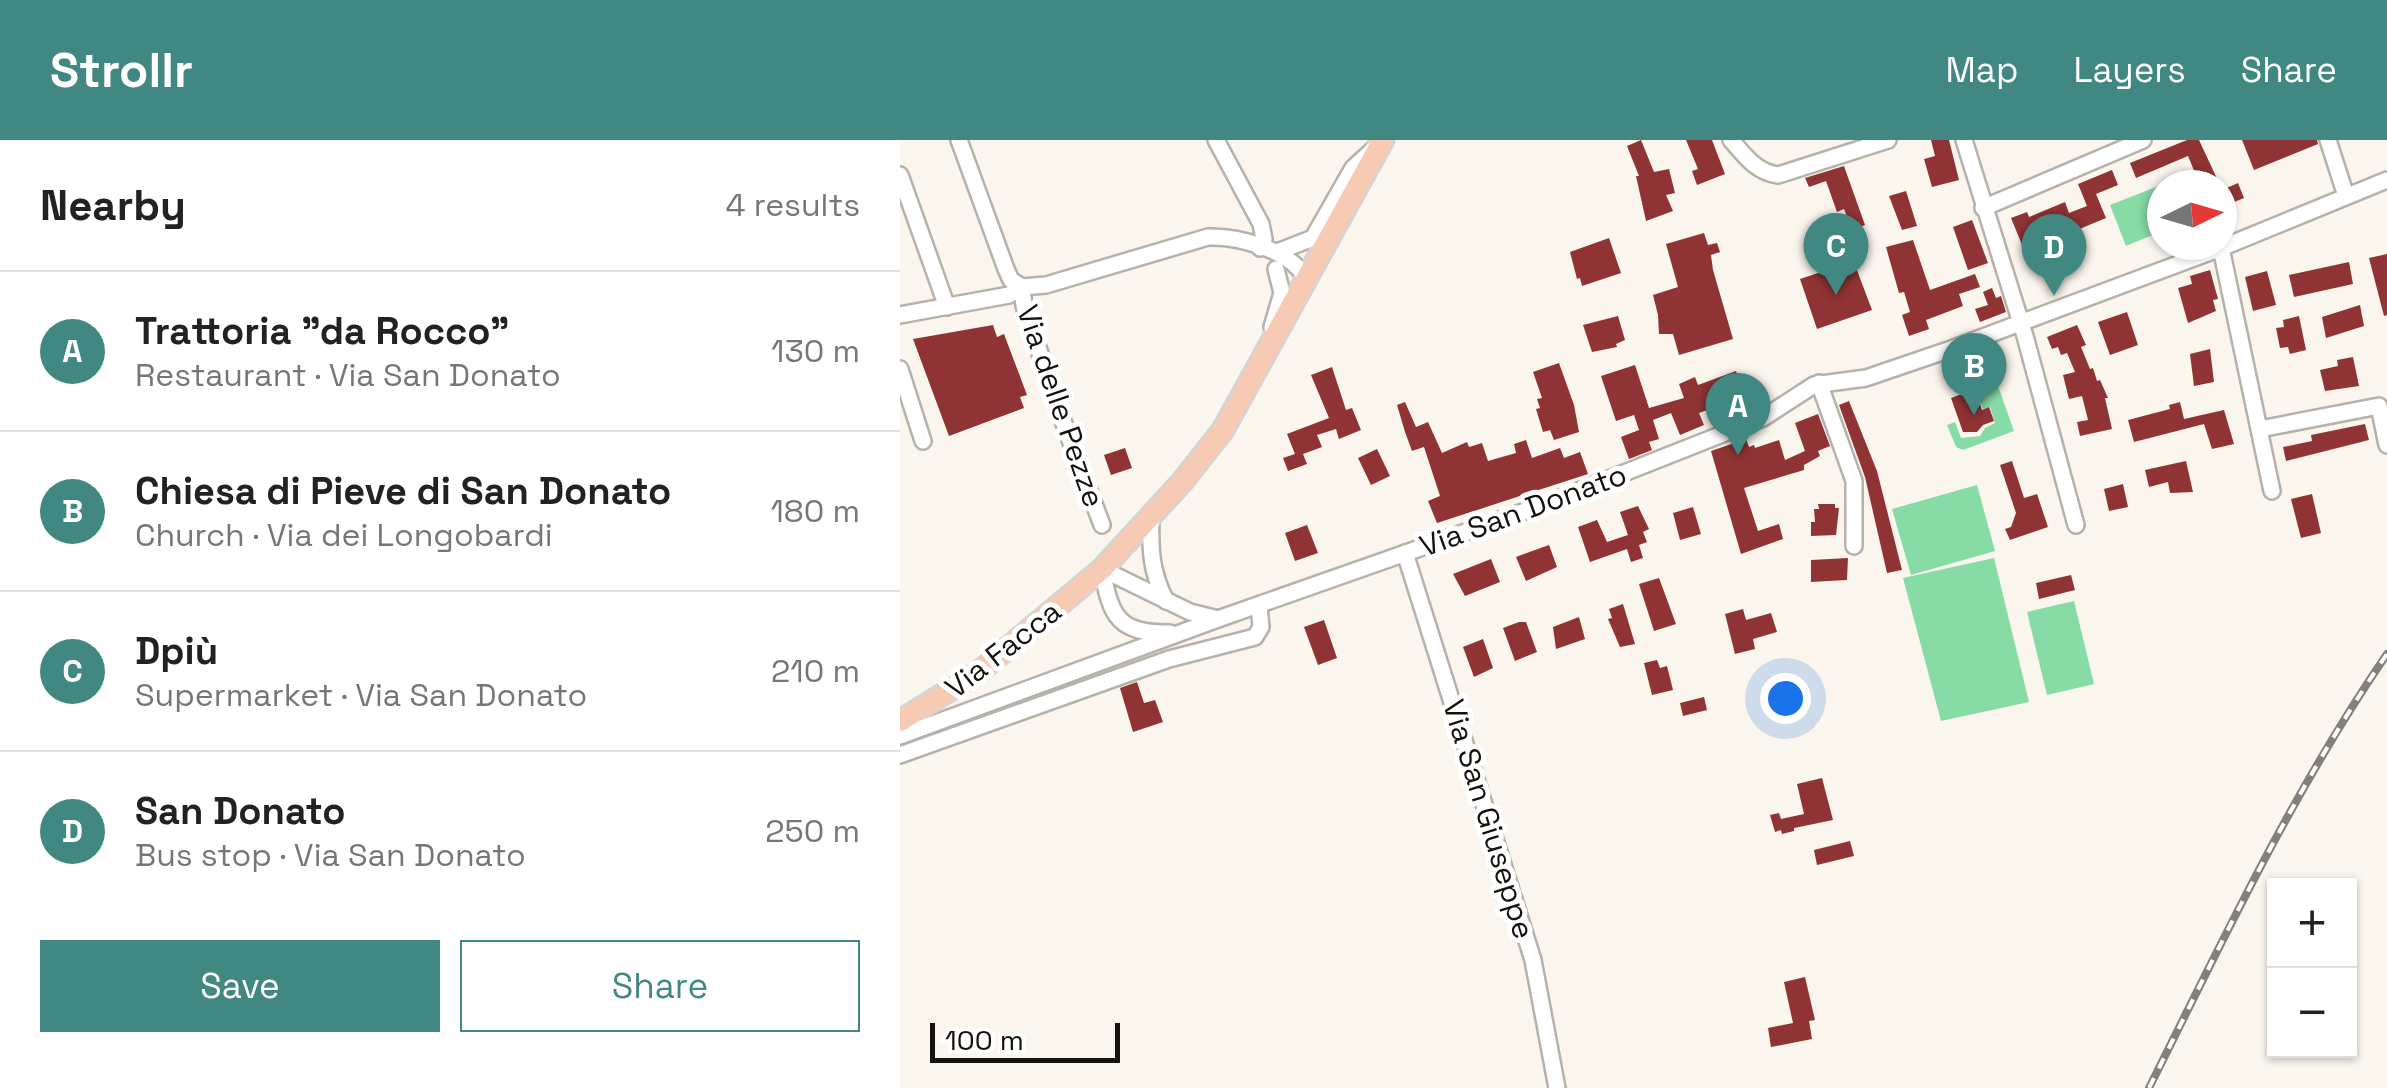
<!DOCTYPE html>
<meta charset="utf-8">
<style>
body{margin:0;font-family:"Space Grotesk",sans-serif;background:#f2f2f2;color:#222}
.controls{position:absolute;right:30px;bottom:30px;display:grid;overflow:hidden;border-radius:0px;box-shadow:0 2px 8px #0004}
.controls button{width:90px;height:90px;display:grid;place-items:center;padding:0;border:0;border-bottom:2px solid #e0e0e0;background:#fff;color:#222;font:50px sans-serif}
.compass{position:absolute;left:1247px;top:30px;width:90px;height:90px;border-radius:50%;background:#fff;box-shadow:0 2px 8px #0004;rotate:85deg}
.scale{position:absolute;left:30px;bottom:25px;width:190px;box-sizing:border-box;padding-left:10px;border:5px solid #14120f;border-top:0;font-size:28px;line-height:35px;white-space:nowrap;color:#14120f;-webkit-text-stroke:8px #fff;paint-order:stroke}
.you{position:absolute;left:885px;top:558px;width:35px;height:35px;margin:-25px;border:8px solid #fff;border-radius:50%;background:#1a73e8;box-shadow:0 0 0 15px #1a73e833}
.badge{display:grid;place-items:center;width:65px;height:65px;border-radius:50%;background:#418882;color:#fff;font-size:32px;font-weight:700}
.pin{position:absolute;translate:-50% -82px;filter:drop-shadow(0 2px 5px #0008)}
.pin::after{content:'';position:absolute;top:52px;width:35px;height:30px;background:inherit;clip-path:polygon(0 0,100% 0,50% 100%)}
.list{margin:0;padding:0;list-style:none}
h2{display:flex;justify-content:space-between;align-items:center;height:130px;margin:0;padding:0 40px;font-size:42px}
h2 small{font-size:32px;font-weight:400;color:#767676}
.list li{display:grid;grid-template-columns:65px 1fr auto;gap:30px;align-items:center;box-sizing:border-box;height:160px;padding:0 40px;border-top:2px solid #e0e0e0}
.list b{display:block;font-size:38px;white-space:nowrap}
.list p{margin:0;font-size:32px;white-space:nowrap;color:#767676}
.list em{font-size:32px;font-style:normal;color:#767676}
.actions{display:flex;gap:20px;padding:30px 40px}
.actions a{flex:1;padding:22px 0;border:2px solid #418882;border-radius:0px;text-align:center;font-size:35px;color:#418882}
.actions .main{background:#418882;color:#fff}
.map{position:relative;flex:none;width:1487px;height:948px;overflow:hidden}
header{display:flex;align-items:center;gap:60px;box-sizing:border-box;height:140px;padding:0 50px;background:#418882;color:#fff}
header strong{font-size:48px}
nav{display:flex;gap:55px;margin-inline-start:auto;font-size:35px}
main{display:flex}
aside{flex:1;background:#fff}
.map>svg:first-child{display:block}
.green{fill:#87dba5}
.building{fill:#903334}
.lines{fill:none;stroke-linecap:round;stroke-linejoin:round}
.minor-casing{stroke:#b6b1aa;stroke-width:20}
.major-casing{stroke:#d5d4d4;stroke-width:25}
.minor{stroke:#fff;stroke-width:15}
.major{stroke:#f7cab3;stroke-width:20}
.rail-casing{stroke:#837f7a;stroke-width:8}
.rail{stroke:#fff;stroke-width:4;stroke-dasharray:11;stroke-linecap:butt}
.labels{text-anchor:middle;dominant-baseline:central;stroke-width:10;stroke-linejoin:round;paint-order:stroke}
.street-label{font-size:30px;fill:#14120f;stroke:#fff}
</style>
<header>
<strong>Strollr</strong>
<nav><a>Map</a><a>Layers</a><a>Share</a></nav>
</header>
<main>
<aside>
<h2>Nearby<small>4 results</small></h2>
<ul class="list">
<li><span class="badge">A</span><div><b>Trattoria &quot;da Rocco&quot;</b><p>Restaurant · Via San Donato</p></div><em>130 m</em></li>
<li><span class="badge">B</span><div><b>Chiesa di Pieve di San Donato</b><p>Church · Via dei Longobardi</p></div><em>180 m</em></li>
<li><span class="badge">C</span><div><b>Dpiù</b><p>Supermarket · Via San Donato</p></div><em>210 m</em></li>
<li><span class="badge">D</span><div><b>San Donato</b><p>Bus stop · Via San Donato</p></div><em>250 m</em></li>
</ul>
<div class="actions"><a class="main">Save</a><a>Share</a></div>
</aside>
<div class="map">
<svg width="1487" height="948" viewBox="0 0 1487 948">
<rect width="100%" height="100%" fill="#faf5ed"/>
<g class="green">
<polygon points="1279,38 1282,45 1262,45 1262,91 1226,106 1210,65"/>
<polygon points="1087,215 1114,291 1063,310 1056,307 1047,285 1055,282 1061,298 1080,296 1085,288 1095,283 1090,267 1083,269 1076,249 1069,251 1060,225"/>
<polygon points="1077,345 1095,411 1011,435 992,369"/>
<polygon points="1094,418 1129,562 1041,581 1003,438"/>
<polygon points="1174,461 1194,544 1147,555 1127,472"/>
</g>
<g class="building">
<polygon points="741,0 754,32 769,29 775,53 766,55 773,71 746,81 736,36 739,36 727,6"/>
<polygon points="786,0 812,0 825,34 797,45 792,31 798,29"/>
<polygon points="1031,0 1049,0 1059,40 1032,47 1024,19 1035,16"/>
<polygon points="1287,0 1299,0 1320,45 1300,45 1288,16 1236,38 1230,23"/>
<polygon points="1342,0 1417,0 1418,4 1354,30"/>
<polygon points="944,26 965,85 952,90 944,69 937,72 926,41 909,47 905,38"/>
<polygon points="1212,30 1218,45 1196,54 1206,78 1177,90 1179,95 1160,103 1158,99 1125,112 1111,78 1127,72 1129,77 1165,62 1169,73 1187,66 1178,44"/>
<polygon points="1338,43 1344,58 1322,67 1322,50"/>
<polygon points="1006,51 1017,86 1002,90 989,56"/>
<polygon points="1072,80 1088,123 1068,130 1053,87"/>
<polygon points="804,93 808,105 817,103 820,112 811,115 813,130 833,199 779,215 773,194 759,194 758,175 753,155 778,147 766,104"/>
<polygon points="709,98 721,133 682,146 680,138 677,139 670,112"/>
<polygon points="1013,100 1030,150 1075,134 1080,147 1059,154 1063,166 1026,180 1029,189 1009,196 1002,175 1010,172 1004,152 999,153 986,107"/>
<polygon points="1487,114 1487,175 1484,176 1469,118"/>
<polygon points="952,117 972,170 917,189 900,139 942,125 941,120"/>
<polygon points="1449,122 1453,144 1394,157 1389,135"/>
<polygon points="1310,130 1318,159 1313,160 1316,171 1288,183 1278,148 1292,144 1290,136"/>
<polygon points="1367,131 1376,165 1353,171 1345,137"/>
<polygon points="1092,148 1096,158 1101,156 1106,172 1080,182 1075,169 1088,165 1083,152"/>
<polygon points="1460,165 1464,186 1426,198 1422,177"/>
<polygon points="1227,172 1238,205 1210,215 1198,182"/>
<polygon points="718,176 725,200 716,204 717,207 692,212 683,185"/>
<polygon points="1399,176 1406,210 1390,214 1388,207 1380,208 1376,188 1384,187 1383,180"/>
<polygon points="93,185 97,197 104,194 127,255 120,257 124,268 49,296 13,199"/>
<polygon points="1177,185 1186,205 1181,207 1190,229 1193,228 1197,241 1200,240 1208,258 1205,258 1212,289 1180,296 1177,282 1188,280 1182,256 1169,259 1163,235 1175,232 1167,213 1161,215 1158,207 1152,209 1147,197"/>
<polygon points="1310,209 1314,242 1294,246 1290,214"/>
<polygon points="1453,217 1459,246 1425,251 1420,230 1438,226 1437,220"/>
<polygon points="659,223 674,265 679,292 654,300 650,290 643,292 636,269 640,268 637,259 642,258 633,232"/>
<polygon points="735,225 749,268 784,258 779,244 795,237 798,245 836,231 845,256 799,273 804,285 780,295 771,273 753,280 759,299 749,302 752,310 729,319 721,297 739,290 734,275 716,281 701,236"/>
<polygon points="432,227 446,270 452,268 461,290 439,299 436,289 417,295 422,307 403,314 407,324 388,331 383,318 395,314 387,294 429,278 411,235"/>
<polygon points="1075,249 1082,270 1089,267 1094,281 1083,285 1077,292 1063,292 1051,258"/>
<polygon points="949,261 977,331 1002,430 987,433 965,337 939,265"/>
<polygon points="505,262 516,287 528,282 542,313 567,302 569,307 582,303 588,321 616,313 614,304 626,300 632,318 660,308 664,318 680,312 688,334 537,383 528,361 540,356 524,307 512,311 505,292 497,265"/>
<polygon points="1280,262 1284,279 1324,270 1334,304 1312,309 1304,284 1234,302 1228,280 1270,269 1269,265"/>
<polygon points="918,274 930,306 918,311 920,316 904,325 904,330 844,348 858,391 879,384 883,399 841,414 811,311 846,299 849,307 854,305 855,308 879,300 885,320 905,311 895,283"/>
<polygon points="1465,284 1469,300 1386,321 1383,307 1412,301 1411,295"/>
<polygon points="225,308 232,328 211,335 204,315"/>
<polygon points="477,309 490,336 471,345 458,318"/>
<polygon points="1112,321 1124,358 1137,354 1148,387 1110,400 1105,389 1111,387 1116,373 1100,325"/>
<polygon points="1286,321 1293,352 1270,353 1268,342 1249,347 1245,330"/>
<polygon points="1223,344 1228,367 1209,371 1204,349"/>
<polygon points="1412,354 1421,393 1401,398 1391,359"/>
<polygon points="918,364 935,364 935,368 939,368 936,395 911,396 911,382 915,382 914,369 919,369"/>
<polygon points="738,366 749,389 743,392 747,402 739,405 743,418 731,422 727,409 690,422 678,387 697,380 707,402 728,395 720,372"/>
<polygon points="793,367 801,394 780,400 773,373"/>
<polygon points="407,385 418,413 395,421 385,393"/>
<polygon points="649,405 657,427 626,441 616,417"/>
<polygon points="948,418 947,440 911,442 911,420"/>
<polygon points="591,419 600,442 565,456 553,434"/>
<polygon points="1171,435 1175,450 1139,459 1136,443"/>
<polygon points="759,438 776,484 754,491 739,444"/>
<polygon points="723,464 735,504 720,507 708,479 712,478 709,469"/>
<polygon points="843,469 846,480 871,473 877,492 853,499 855,509 835,514 825,474"/>
<polygon points="679,477 685,499 656,509 653,487"/>
<polygon points="424,480 437,518 418,525 404,487"/>
<polygon points="619,482 626,482 637,512 615,521 603,488"/>
<polygon points="583,499 593,528 574,537 563,507"/>
<polygon points="757,520 760,528 767,526 773,550 752,555 744,523"/>
<polygon points="237,542 244,563 255,560 263,582 233,592 220,548"/>
<polygon points="804,557 807,570 783,576 780,563"/>
<polygon points="922,638 933,680 894,688 894,691 882,694 881,690 875,692 870,675 879,673 881,679 904,674 897,644"/>
<polygon points="950,701 954,716 917,725 914,710"/>
<polygon points="905,837 915,880 909,881 912,899 871,907 868,888 893,883 884,842"/>
</g>
<g class="lines">
<defs>
<g id="minor">
<polyline points="59,0 106,129 111,140 122,147 124,166 160,273 202,385"/>
<polyline points="316,0 361,84 364,99 360,108"/>
<path d="M 831,0 C 845,16 856,32 878,35 L 988,0"/>
<polyline points="1064,0 1125,196 1176,385"/>
<polyline points="1428,0 1446,56"/>
<polyline points="0,35 47,167"/>
<polyline points="1083,68 1243,0"/>
<polyline points="1321,108 1372,351"/>
<polyline points="377,112 413,98 453,28 476,7"/>
<path d="M 0,175 L 109,155 L 122,147 L 146,145 L 308,97 C 338,96 391,110 405,138"/>
<polyline points="372,187 382,153 376,129"/>
<polyline points="0,229 23,301"/>
<polyline points="919,243 954,341 954,406"/>
<polyline points="1360,289 1479,266 1487,305"/>
<path d="M 251,378 C 250,410 251,432 266,461"/>
<polyline points="505,413 633,820 657,948"/>
<polyline points="202,429 290,472 318,479"/>
<path d="M 202,429 C 211,478 218,493 270,493"/>
<polyline points="0,596 318,479 648,363 863,278 914,245 966,238 1048,210 1321,108 1487,40"/>
<polyline points="0,615 269,519 355,497 361,487 359,466"/>
</g>
<polyline id="major" points="0,581 79,532 202,429 282,342 323,290 483,0"/>
</defs>
<use href="#minor" class="minor-casing"/>
<use href="#major" class="major-casing"/>
<use href="#minor" class="minor"/>
<use href="#major" class="major"/>
<defs>
<path id="rail" d="M 1249,948 C 1323,800 1393,651 1487,514"/>
</defs>
<use href="#rail" class="rail-casing"/>
<use href="#rail" class="rail"/>
</g>
<g class="labels">
<g class="street-label">
<text transform="translate(161 266) rotate(71)">Via delle Pezze</text>
<text transform="translate(623 370) rotate(-20)">Via San Donato</text>
<text transform="translate(103 509) rotate(-38)">Via Facca</text>
<text transform="translate(589 679) rotate(73)">Via San Giuseppe</text>
</g>
</g>
</svg>
<div class="controls">
<button>+</button>
<button>−</button>
</div>
<svg class="compass" viewBox="-18 -18 36 36"><path d="M0-13l5 13h-10z" fill="#e53935"/><path d="M0 13l5-13h-10z" fill="#767676"/></svg>
<div class="scale">100 m</div>
<div class="you"></div>
<div class="pin badge" style="left:838px;top:315px">A</div>
<div class="pin badge" style="left:1074px;top:275px">B</div>
<div class="pin badge" style="left:936px;top:155px">C</div>
<div class="pin badge" style="left:1154px;top:156px">D</div>
</div>
</main>
